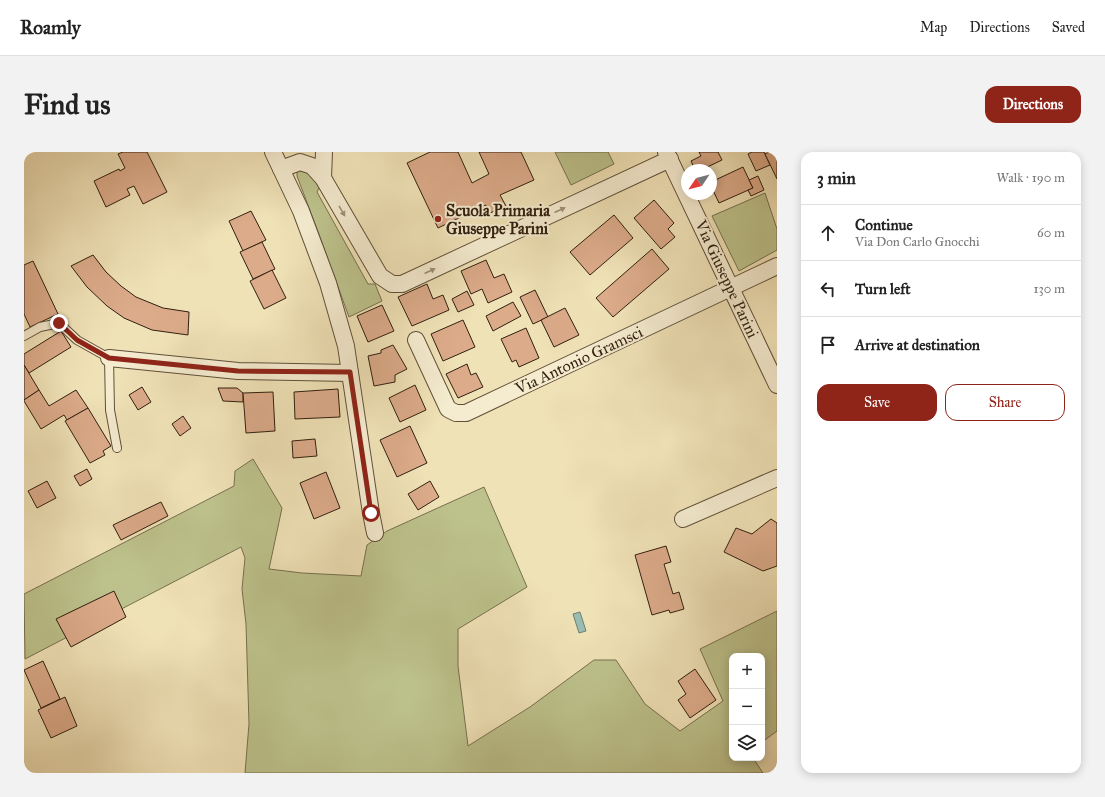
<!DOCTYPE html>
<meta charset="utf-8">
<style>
body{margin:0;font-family:"IM FELL Great Primer",serif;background:#f2f2f2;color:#222}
.controls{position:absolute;right:12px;bottom:12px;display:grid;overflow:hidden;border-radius:8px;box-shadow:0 2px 10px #0003}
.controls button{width:36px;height:36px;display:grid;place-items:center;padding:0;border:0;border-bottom:1px solid #e0e0e0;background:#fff;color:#222;font:20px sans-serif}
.compass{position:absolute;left:657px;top:12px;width:36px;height:36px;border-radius:50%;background:#fff;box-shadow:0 2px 10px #0003;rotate:235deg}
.stop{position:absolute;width:12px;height:12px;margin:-9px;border:3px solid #8f2418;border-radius:50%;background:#fff}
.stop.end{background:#8f2418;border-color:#fff;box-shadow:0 1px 4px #0008}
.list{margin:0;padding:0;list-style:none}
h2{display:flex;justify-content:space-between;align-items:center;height:52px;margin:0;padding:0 16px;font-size:17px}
h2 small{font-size:13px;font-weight:400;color:#767676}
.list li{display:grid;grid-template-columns:26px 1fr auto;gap:12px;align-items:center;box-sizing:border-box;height:56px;padding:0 16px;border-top:1px solid #e0e0e0}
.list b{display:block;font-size:15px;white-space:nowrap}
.list p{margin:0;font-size:13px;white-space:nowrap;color:#767676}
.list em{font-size:13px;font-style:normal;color:#767676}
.actions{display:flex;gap:8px;padding:12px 16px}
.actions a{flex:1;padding:9px 0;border:1px solid #8f2418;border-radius:12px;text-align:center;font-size:14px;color:#8f2418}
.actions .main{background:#8f2418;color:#fff}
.icon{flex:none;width:22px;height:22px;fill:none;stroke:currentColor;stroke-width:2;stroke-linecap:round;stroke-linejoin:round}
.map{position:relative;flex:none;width:753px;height:621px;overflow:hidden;border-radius:12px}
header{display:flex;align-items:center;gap:24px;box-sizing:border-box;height:56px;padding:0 20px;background:#fff;border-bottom:1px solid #e0e0e0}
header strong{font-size:19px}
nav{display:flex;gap:22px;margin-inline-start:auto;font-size:14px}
.intro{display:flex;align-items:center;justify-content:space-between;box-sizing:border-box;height:96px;padding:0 24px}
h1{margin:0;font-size:28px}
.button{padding:10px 18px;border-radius:12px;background:#8f2418;color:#fff;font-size:14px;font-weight:700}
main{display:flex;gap:24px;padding:0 24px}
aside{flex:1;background:#fff;border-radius:12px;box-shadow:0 2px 10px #0003}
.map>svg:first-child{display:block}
.green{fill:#bdc28c;stroke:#76704e}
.water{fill:#9abdb2;stroke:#707e71}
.building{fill:#dcab8a;stroke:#301f0f}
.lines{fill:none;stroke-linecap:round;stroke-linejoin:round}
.lane-casing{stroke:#605039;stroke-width:10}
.street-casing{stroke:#605039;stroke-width:18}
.lane{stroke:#f5ecd0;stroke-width:8}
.street{stroke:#f5ecd0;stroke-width:16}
.oneway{fill:#9c9079}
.route{stroke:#8f2418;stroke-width:5}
.poi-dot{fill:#8f2418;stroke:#f5ecd0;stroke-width:1.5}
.labels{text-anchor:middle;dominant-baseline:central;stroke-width:4;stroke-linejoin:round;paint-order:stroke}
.poi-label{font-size:16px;font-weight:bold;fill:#301f0f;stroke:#f5ecd0;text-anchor:start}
.street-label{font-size:16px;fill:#301f0f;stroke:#f5ecd0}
</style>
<header>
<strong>Roamly</strong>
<nav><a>Map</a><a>Directions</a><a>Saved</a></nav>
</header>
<div class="intro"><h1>Find us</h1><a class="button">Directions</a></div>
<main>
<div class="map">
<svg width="753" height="621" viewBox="0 0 753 621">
<rect width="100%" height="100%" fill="#f0e2b7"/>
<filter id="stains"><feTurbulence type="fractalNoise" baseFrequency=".005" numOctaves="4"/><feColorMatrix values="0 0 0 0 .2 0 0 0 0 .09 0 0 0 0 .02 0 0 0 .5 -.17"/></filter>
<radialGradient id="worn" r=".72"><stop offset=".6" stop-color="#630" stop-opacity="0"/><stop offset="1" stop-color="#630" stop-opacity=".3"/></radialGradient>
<g class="green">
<polygon points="531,0 584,0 590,12 547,33"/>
<polygon points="281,16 297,32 293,40 344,132 351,132 358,149 325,165 296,85 273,24 273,18"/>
<polygon points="741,41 753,77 753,98 715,119 688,64"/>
<polygon points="229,307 258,356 245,417 278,421 337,424 343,393 363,379 460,335 503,435 434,477 434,514 444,594 506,555 570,508 592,508 621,552 656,579 699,549 676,497 753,459 753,579 738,590 738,504 708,504 708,606 729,606 739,621 221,621 225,572 222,472 218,437 221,406 217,395 1,507 0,442 210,334 211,319"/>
</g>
<polygon class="water" points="556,460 562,479 555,481 549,462"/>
<g class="building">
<polygon points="99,0 123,0 143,40 119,52 110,34 103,37 106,43 82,55 70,29 95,17 96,19 101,16 94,2"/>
<polygon points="406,0 434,0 448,31 465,22 455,0 497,0 510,28 476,43 482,54 466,61 462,53 414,76 383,11"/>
<polygon points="675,0 694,0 698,8 677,18 671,18 667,9 677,4"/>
<polygon points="728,0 740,0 746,13 732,19 724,2"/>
<polygon points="745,0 753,0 753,27 741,2"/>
<polygon points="719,15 729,36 695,51 687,34 687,30"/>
<polygon points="734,24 740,38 727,44 724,38 729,36 725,28"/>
<polygon points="630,48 650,71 644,77 651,85 637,97 610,66"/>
<polygon points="227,59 242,88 219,99 205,69"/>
<polygon points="590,63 609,86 566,123 546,100"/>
<polygon points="238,90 251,117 229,127 216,100"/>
<polygon points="628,97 645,117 589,165 572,146"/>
<polygon points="69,103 82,120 97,134 112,145 139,156 165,160 164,183 128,178 100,166 83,154 63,135 47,114"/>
<polygon points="462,108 470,126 480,122 488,140 464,151 458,137 447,142 437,119"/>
<polygon points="9,109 34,162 6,175 0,162 0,113"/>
<polygon points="248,118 262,146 240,157 226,129"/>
<polygon points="403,132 409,147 419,143 425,158 388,174 374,145"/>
<polygon points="511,138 524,165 509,172 496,145"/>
<polygon points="443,139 450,153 434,160 428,147"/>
<polygon points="489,150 497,164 469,179 462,164"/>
<polygon points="358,153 370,179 344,190 333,164"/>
<polygon points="541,156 555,183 530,195 517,168"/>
<polygon points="439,168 451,195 419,209 407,182"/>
<polygon points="502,176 515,206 495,215 492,208 488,210 477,187"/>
<polygon points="37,179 47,195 5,221 0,213 0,202"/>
<polygon points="369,193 383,217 371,223 371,230 350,234 344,204 357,201 357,198"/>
<polygon points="443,212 447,223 452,221 459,235 434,246 422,222"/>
<polygon points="0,213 15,238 0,248"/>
<polygon points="391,233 402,258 376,270 365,246"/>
<polygon points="118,235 127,250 114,258 105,243"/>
<polygon points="194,236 213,236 219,241 219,250 199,249"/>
<polygon points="314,237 316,265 271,267 270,240"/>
<polygon points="15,238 25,254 52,238 64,256 43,268 40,263 17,277 0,249 0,248"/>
<polygon points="249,240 251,279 222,281 219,241"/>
<polygon points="64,256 87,294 79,299 81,303 66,311 41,269"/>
<polygon points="159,264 167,276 156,284 148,272"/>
<polygon points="386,274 403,311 373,325 356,288"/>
<polygon points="291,287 293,304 269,306 268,289"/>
<polygon points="63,317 68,327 56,334 50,324"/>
<polygon points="302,320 316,356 290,367 276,331"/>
<polygon points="23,329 32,346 13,356 4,339"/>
<polygon points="406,329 415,345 394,358 384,342"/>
<polygon points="137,350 144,364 97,388 89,373"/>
<polygon points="747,367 753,371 753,414 739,419 700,400 712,376 728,382"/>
<polygon points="642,394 647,410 640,412 649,442 655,440 660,457 646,461 645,458 628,463 611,403"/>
<polygon points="90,439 102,465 47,495 32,467"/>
<polygon points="19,509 36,547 17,556 0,518"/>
<polygon points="671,517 692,548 666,566 654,548 662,542 654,529"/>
<polygon points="41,545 53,574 27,586 14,558"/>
</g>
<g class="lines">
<defs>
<polyline id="lane" points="0,184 16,175 35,171 53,188 85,206 86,258 93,296"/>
<g id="street">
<polyline points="249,0 277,59 304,131 322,194 347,361 351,381"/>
<polyline points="642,0 753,233"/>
<polyline points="257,17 276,10 288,14 299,26 356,124 368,132 378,132 646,7"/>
<polyline points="299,26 300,0"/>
<polyline points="392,188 424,257 432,261 442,261 753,114"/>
<polyline points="85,206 214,219 326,221"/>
<polyline points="659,367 753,326"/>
</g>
</defs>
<use href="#lane" class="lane-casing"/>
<use href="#street" class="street-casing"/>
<use href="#lane" class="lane"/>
<use href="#street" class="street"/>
</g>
<defs><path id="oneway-solid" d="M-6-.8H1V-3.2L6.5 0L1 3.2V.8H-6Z"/></defs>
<g class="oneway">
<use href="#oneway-solid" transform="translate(536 58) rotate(-25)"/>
<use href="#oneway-solid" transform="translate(318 59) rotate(60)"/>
<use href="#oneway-solid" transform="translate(406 119) rotate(-25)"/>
</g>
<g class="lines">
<polyline class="route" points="35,171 53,188 85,206 214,219 326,220 347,361"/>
</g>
<circle class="poi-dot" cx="414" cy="67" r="4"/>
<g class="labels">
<g class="poi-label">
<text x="422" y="58">Scuola Primaria<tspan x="422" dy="18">Giuseppe Parini</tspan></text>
</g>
<g class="street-label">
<text transform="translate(703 127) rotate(65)">Via Giuseppe Parini</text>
<text transform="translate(555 208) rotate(-25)">Via Antonio Gramsci</text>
</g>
</g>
<rect width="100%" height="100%" filter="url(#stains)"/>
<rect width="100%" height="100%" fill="url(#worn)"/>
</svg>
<div class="controls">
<button>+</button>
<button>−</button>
<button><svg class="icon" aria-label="layers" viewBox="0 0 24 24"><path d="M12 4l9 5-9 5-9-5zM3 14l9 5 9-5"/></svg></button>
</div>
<svg class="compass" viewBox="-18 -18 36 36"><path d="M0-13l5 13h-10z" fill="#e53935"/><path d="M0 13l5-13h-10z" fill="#767676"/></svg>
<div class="stop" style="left:347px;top:361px"></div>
<div class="stop end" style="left:35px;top:171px"></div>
</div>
<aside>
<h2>3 min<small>Walk · 190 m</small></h2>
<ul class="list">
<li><svg class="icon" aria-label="ahead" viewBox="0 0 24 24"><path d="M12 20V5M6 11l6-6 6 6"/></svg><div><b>Continue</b><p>Via Don Carlo Gnocchi</p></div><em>60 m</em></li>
<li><svg class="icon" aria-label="left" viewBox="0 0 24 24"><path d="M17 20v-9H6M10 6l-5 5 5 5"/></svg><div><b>Turn left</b></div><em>130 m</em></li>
<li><svg class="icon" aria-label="arrive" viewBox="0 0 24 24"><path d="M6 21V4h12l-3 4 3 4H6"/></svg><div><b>Arrive at destination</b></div></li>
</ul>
<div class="actions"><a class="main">Save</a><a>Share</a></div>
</aside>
</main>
